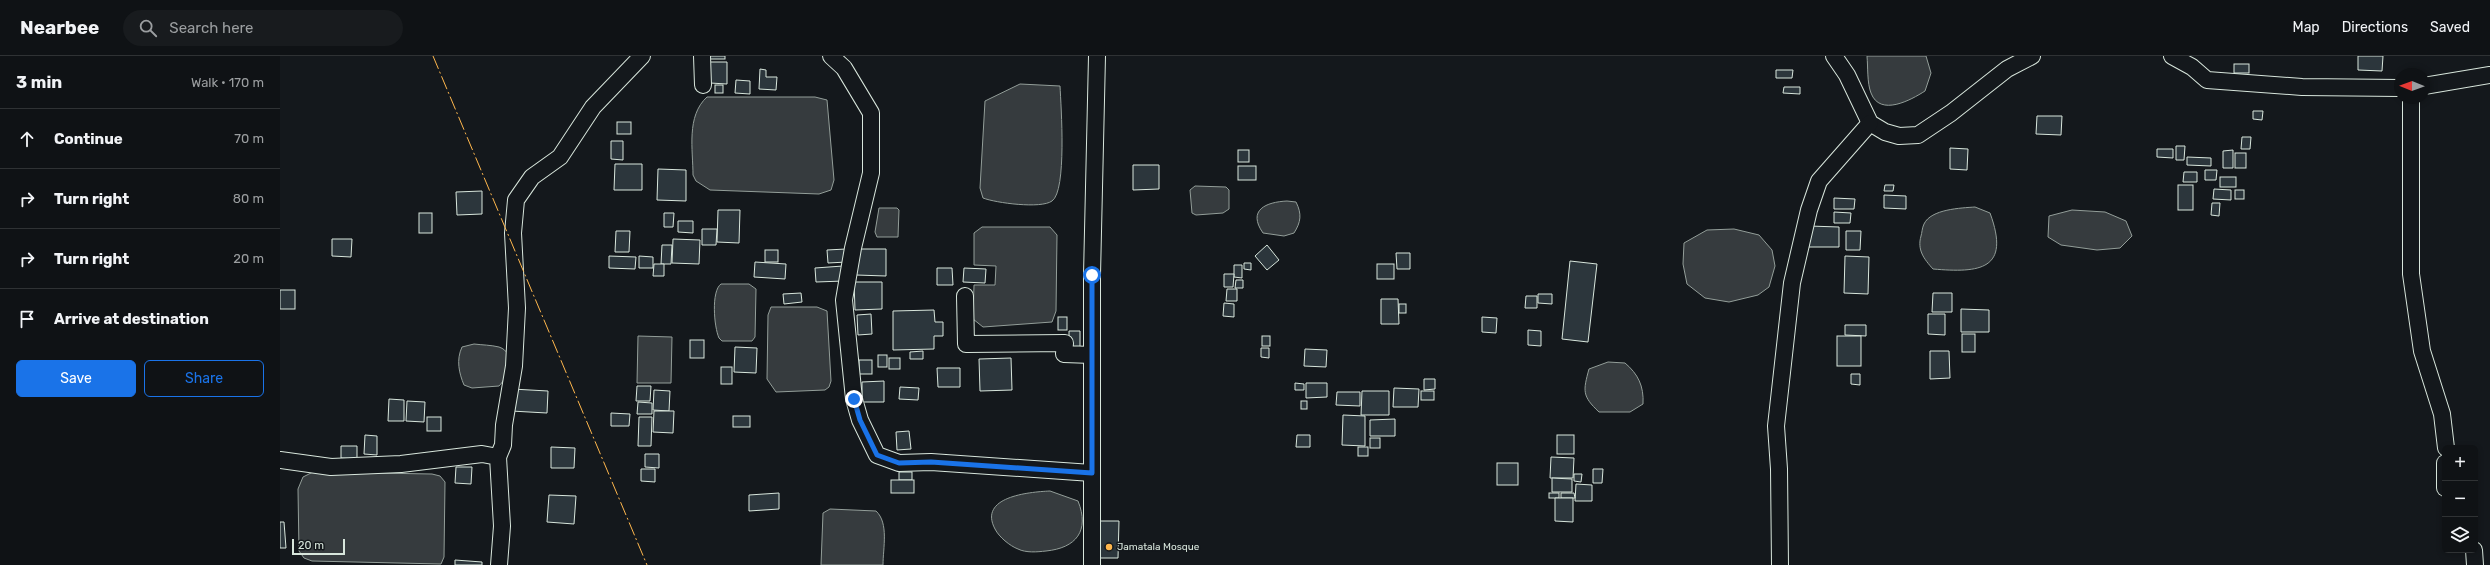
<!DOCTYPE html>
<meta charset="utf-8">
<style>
body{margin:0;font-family:Rubik,sans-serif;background:#181b1e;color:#f1f3f6}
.controls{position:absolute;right:12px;bottom:12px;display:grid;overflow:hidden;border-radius:6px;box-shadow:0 2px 6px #0003}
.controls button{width:36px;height:36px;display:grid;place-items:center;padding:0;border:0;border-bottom:1px solid #2f3234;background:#0f1215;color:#f1f3f6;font:20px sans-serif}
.compass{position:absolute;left:2114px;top:12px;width:36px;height:36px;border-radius:50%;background:#0f1215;box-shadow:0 2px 6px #0003;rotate:271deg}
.scale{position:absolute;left:12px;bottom:10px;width:53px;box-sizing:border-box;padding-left:4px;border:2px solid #d8e6dc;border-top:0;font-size:11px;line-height:14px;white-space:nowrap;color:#d8e6dc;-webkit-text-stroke:3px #14181c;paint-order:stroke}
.stop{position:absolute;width:12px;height:12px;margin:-9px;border:3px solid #1a73e8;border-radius:50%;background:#fff}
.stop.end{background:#1a73e8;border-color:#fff;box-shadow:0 1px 4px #0008}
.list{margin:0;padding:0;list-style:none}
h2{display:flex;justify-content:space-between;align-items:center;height:52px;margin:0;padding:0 16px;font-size:17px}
h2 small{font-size:13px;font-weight:400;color:#9b9ea0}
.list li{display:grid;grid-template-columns:26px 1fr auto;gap:12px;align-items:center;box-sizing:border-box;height:60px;padding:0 16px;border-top:1px solid #2f3234}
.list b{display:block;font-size:15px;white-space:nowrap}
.list em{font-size:13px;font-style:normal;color:#9b9ea0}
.actions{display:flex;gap:8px;padding:12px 16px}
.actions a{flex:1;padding:9px 0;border:1px solid #1a73e8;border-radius:6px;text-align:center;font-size:14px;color:#1a73e8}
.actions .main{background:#1a73e8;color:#fff}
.icon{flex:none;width:22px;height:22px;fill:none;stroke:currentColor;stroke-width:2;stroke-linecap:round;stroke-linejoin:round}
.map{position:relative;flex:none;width:2210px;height:509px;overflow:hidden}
header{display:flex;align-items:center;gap:24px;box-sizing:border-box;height:56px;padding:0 20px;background:#0f1215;border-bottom:1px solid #2f3234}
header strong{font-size:19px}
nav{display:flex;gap:22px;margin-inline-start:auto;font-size:14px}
.search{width:280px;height:36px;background:#181b1e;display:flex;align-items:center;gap:10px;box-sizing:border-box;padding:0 14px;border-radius:22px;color:#9b9ea0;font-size:15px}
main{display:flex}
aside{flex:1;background:#0f1215}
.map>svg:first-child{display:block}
.water{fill:#363b3e;stroke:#939e99}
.building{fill:#2c363c;stroke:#d8e6dc}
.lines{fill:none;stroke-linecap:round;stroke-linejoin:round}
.minor-casing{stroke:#d8e6dc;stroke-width:18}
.minor{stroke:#14181c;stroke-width:16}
.power{stroke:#ffb74d;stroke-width:1;stroke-dasharray:14 3 2 3;stroke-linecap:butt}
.route{stroke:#1a73e8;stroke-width:5}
.poi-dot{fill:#ffb74d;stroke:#14181c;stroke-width:1.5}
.labels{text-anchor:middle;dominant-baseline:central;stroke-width:3;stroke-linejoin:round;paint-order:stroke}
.poi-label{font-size:10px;fill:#d8e6dc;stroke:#14181c;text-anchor:start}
</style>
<header>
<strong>Nearbee</strong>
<div class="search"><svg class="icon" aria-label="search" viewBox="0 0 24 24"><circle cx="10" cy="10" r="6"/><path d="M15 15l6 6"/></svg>Search here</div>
<nav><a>Map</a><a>Directions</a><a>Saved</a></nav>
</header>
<main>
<aside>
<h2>3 min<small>Walk · 170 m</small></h2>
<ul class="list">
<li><svg class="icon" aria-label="ahead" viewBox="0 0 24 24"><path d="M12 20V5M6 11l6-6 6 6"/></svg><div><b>Continue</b></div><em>70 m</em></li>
<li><svg class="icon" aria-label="right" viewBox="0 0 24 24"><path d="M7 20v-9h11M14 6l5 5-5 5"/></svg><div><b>Turn right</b></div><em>80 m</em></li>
<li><svg class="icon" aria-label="right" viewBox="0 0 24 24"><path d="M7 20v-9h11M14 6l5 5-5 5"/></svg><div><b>Turn right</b></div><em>20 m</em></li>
<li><svg class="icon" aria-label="arrive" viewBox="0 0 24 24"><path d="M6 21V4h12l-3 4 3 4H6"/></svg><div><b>Arrive at destination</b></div></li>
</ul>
<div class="actions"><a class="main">Save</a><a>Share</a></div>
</aside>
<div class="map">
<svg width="2210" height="509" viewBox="0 0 2210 509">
<rect width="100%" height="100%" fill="#14181c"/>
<g class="water">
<path d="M 1587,0 L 1646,0 L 1651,17 L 1645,35 C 1631,44 1600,61 1591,37 C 1587,27 1588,11 1587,0 Z"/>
<path d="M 740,28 L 780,30 C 781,50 787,135 772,145 C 761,153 716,147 703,142 L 700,132 L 705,45 Z"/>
<path d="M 427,41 L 535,41 L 547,44 L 554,124 L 551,134 L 539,138 L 430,134 L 416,125 L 413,119 C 413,94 406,60 427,41 Z"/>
<polygon points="915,130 946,131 949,134 949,153 943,157 916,159 912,157 910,134"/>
<path d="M 1007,145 L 1016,146 C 1022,158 1021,166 1014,177 L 1004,180 L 983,177 C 967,154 986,146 1007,145 Z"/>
<path d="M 1695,151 L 1710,157 C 1731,214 1700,217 1653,213 C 1644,203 1637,194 1641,180 C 1642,177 1642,172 1644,168 C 1651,153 1681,152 1695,151 Z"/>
<polygon points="599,152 617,152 619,154 618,181 597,181 595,176"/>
<polygon points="1792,154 1825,156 1846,165 1852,180 1840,192 1817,194 1781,189 1768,181 1769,160"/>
<polygon points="702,171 770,171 777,179 776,255 772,266 703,271 693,263 694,229 715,229 716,210 694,209 694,177"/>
<polygon points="1454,173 1479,179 1492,194 1495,210 1489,231 1478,239 1449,246 1425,242 1407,228 1403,208 1404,187 1427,174"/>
<path d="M 441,228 L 469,228 L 476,233 L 475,281 L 472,285 L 442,285 L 439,282 C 434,271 431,235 441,228 Z"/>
<polygon points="491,251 537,251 547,255 551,325 549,331 545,334 496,336 487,323 488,259"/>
<polygon points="358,280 392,281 391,327 357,327"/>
<path d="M 194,288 C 202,289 211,289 219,291 C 237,297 228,321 219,330 L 192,332 L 184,329 C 179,317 176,304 182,291 Z"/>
<path d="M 1328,306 L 1345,307 C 1358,318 1364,330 1363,348 L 1350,356 L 1319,356 C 1302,340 1303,335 1309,313 Z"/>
<polygon points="33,416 152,418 160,420 165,426 164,501 161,508 32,505 24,502 19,495 18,433 23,421"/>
<path d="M 770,435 L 798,445 C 810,475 796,492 766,495 C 757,496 746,497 738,493 C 730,490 719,481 715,473 C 698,441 748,436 770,435 Z"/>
<path d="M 550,453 L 596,455 C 609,467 603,492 603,509 L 541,509 L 543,457 Z"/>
</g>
<g class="building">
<rect x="429" y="0" width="16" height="3"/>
<polygon points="2078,0 2103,0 2102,15 2078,14"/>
<polygon points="430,6 447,6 447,28 430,27"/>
<rect x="1954" y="8" width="15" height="9"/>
<polygon points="480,13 486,14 486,21 497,21 496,34 479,33"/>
<polygon points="1496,14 1513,14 1512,22 1496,22"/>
<polygon points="456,24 470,25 470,38 455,37"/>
<rect x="435" y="29" width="8" height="8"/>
<polygon points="1504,31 1520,31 1520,38 1503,37"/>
<polygon points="1973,55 1983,55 1982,64 1973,63"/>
<polygon points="1757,60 1782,60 1781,79 1756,78"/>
<rect x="337" y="66" width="14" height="12"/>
<polygon points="1962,81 1971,81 1970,93 1961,93"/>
<polygon points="331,85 343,85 343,104 331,103"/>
<polygon points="1896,90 1905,90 1904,104 1896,104"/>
<polygon points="1670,92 1688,93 1687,114 1670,113"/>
<polygon points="1877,93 1893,93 1893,102 1877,101"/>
<rect x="958" y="94" width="11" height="12"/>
<polygon points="1953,94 1953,112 1943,112 1943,95"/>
<rect x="1955" y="97" width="11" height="15"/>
<polygon points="1907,101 1931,102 1931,110 1907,109"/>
<polygon points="335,108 362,108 362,134 334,134"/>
<polygon points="853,109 879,109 879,133 853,134"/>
<rect x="958" y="110" width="18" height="14"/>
<polygon points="378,113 406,114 406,145 377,144"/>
<polygon points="1925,114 1937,114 1936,124 1925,124"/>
<polygon points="1904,116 1917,116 1917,126 1903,126"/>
<rect x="1940" y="121" width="16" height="10"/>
<polygon points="1605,129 1614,129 1613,135 1604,135"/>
<rect x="1898" y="129" width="15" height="25"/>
<polygon points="1934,133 1951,134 1951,144 1933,143"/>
<rect x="1955" y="134" width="9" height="9"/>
<polygon points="202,135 202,158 177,159 176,136"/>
<polygon points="1604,139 1626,140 1626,153 1604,152"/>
<polygon points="1554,142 1575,143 1574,153 1554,153"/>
<polygon points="1932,147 1940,147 1939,160 1931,159"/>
<polygon points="438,154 460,154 459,187 437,186"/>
<polygon points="1554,156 1571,157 1570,167 1554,167"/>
<rect x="139" y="157" width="13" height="20"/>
<polygon points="384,157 394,157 393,171 384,171"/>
<polygon points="398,165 413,165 413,177 398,176"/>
<polygon points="1529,170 1559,171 1559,191 1528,191"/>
<polygon points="422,173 437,173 436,189 422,189"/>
<polygon points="336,175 350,175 349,196 335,196"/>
<polygon points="1566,175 1581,175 1580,194 1566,194"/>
<polygon points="52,183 72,183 71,201 52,200"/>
<polygon points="393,183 420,184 419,208 392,207"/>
<polygon points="382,189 392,189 391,208 381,208"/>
<polygon points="987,189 999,204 987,214 975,200"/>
<polygon points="566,193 567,206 548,207 547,194"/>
<polygon points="576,193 606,193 606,220 576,219"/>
<rect x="485" y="194" width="13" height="12"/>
<polygon points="1116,197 1130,197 1130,213 1117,213"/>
<polygon points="329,200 356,201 355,213 329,212"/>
<polygon points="359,200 373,201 373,212 359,212"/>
<polygon points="1565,200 1589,201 1588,238 1564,237"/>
<polygon points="1290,205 1317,208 1308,286 1282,283"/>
<polygon points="475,206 506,208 505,223 474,221"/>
<polygon points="964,207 971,207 971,214 964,213"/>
<polygon points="374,208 384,208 384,220 373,220"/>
<rect x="1097" y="208" width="17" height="15"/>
<polygon points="954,209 962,209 962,222 954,221"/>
<polygon points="563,210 564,225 536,226 535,212"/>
<polygon points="657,212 672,212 673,229 657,229"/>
<polygon points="684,212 706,213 705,227 683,226"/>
<polygon points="944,218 954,218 953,231 944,231"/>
<polygon points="956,224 963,224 963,232 955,232"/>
<polygon points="574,226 602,226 602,253 575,254"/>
<polygon points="947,233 957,233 957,245 946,245"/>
<rect x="0" y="234" width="15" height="19"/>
<polygon points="521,237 522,246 504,248 503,238"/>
<polygon points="1653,237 1672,237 1672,256 1652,256"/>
<polygon points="1258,238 1272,238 1272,248 1258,247"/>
<polygon points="1246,240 1257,240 1257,252 1245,252"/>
<polygon points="1101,243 1118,243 1119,268 1101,268"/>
<polygon points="944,247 954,248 954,261 943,260"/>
<rect x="1119" y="248" width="7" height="9"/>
<polygon points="1681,253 1709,254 1709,276 1681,276"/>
<polygon points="654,254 655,266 663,266 663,280 654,280 654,293 613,294 613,255"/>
<polygon points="591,258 592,278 578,279 577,259"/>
<polygon points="1648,258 1665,258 1665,279 1648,278"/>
<rect x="778" y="261" width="9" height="13"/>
<polygon points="1202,261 1217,262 1216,277 1202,276"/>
<polygon points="1565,269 1586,269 1586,280 1565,279"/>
<polygon points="1248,274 1261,275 1261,290 1248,289"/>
<polygon points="789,275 800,275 800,292 789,291"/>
<rect x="1682" y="278" width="13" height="18"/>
<rect x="982" y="280" width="8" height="10"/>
<rect x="1557" y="280" width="24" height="30"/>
<rect x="410" y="284" width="14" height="18"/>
<polygon points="455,291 477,292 476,317 454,316"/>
<polygon points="981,292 989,292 989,302 981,301"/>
<polygon points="1025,293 1047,294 1046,311 1024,310"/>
<polygon points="643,295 643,303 630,303 630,296"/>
<polygon points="1650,295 1669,295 1670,322 1650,323"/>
<rect x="598" y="299" width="9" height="12"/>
<rect x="609" y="302" width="11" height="11"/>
<polygon points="731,302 732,334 700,335 699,303"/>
<rect x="579" y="304" width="13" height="14"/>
<rect x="441" y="311" width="11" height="17"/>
<polygon points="657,312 680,312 680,331 658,331"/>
<polygon points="1571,318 1580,318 1580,329 1571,328"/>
<polygon points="1144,323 1155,323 1155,333 1144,334"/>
<polygon points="604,325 604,346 582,346 582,326"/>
<polygon points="1015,327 1024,328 1024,334 1015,334"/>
<polygon points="1026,327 1047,327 1047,341 1026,342"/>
<polygon points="357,330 371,330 370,345 356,345"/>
<polygon points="620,331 639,332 638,344 619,343"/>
<polygon points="1114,332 1139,333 1138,351 1113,351"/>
<polygon points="232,333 268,335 267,357 231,355"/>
<polygon points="374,334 390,335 389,355 373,354"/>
<polygon points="1082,335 1109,335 1109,359 1081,359"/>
<rect x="1141" y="335" width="13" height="9"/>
<polygon points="1057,336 1080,336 1080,350 1056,349"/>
<polygon points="109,343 124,344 124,365 108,365"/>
<polygon points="127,345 145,346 144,366 126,365"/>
<rect x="1021" y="345" width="6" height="8"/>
<polygon points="358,346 372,347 372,358 357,358"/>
<polygon points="374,355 394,355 393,377 373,376"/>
<polygon points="331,357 350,358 349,370 331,370"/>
<polygon points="1063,359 1085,360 1085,390 1062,389"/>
<rect x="453" y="360" width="17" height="11"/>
<rect x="147" y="361" width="14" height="14"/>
<polygon points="359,361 372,361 371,390 358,390"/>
<polygon points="1115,363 1115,380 1090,380 1090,364"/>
<polygon points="629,375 631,393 617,394 616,376"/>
<polygon points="85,379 97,380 97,399 84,398"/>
<polygon points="1017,379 1030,379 1030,391 1016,391"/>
<rect x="1277" y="379" width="17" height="19"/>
<rect x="1090" y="382" width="10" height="10"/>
<polygon points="61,390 77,390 77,403 61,402"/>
<polygon points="271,391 295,392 294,412 271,412"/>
<rect x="1078" y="391" width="10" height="9"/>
<polygon points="365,398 379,398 379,412 365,411"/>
<polygon points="1271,401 1294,402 1293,422 1270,422"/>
<rect x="1217" y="407" width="21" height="22"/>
<polygon points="176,411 192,411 191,428 175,427"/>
<polygon points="361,413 375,413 375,426 361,425"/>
<polygon points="1313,413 1323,413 1322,427 1313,427"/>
<rect x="619" y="416" width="13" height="8"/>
<polygon points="1294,418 1302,418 1301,426 1294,425"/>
<polygon points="1272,422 1292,423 1292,436 1272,436"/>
<rect x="611" y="424" width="23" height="13"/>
<polygon points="1296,428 1312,429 1312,445 1295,445"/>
<polygon points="499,437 499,453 469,455 469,439"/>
<rect x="1269" y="437" width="10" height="5"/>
<polygon points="1281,437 1294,437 1295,442 1281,442"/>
<polygon points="269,439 296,440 294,468 267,466"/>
<polygon points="1275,442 1293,442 1293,466 1275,465"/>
<polygon points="814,465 839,465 838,502 819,502"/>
<polygon points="0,466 4,466 6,492 0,492"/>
<polygon points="175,504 202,506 202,509 175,509"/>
</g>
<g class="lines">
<defs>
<g id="minor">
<polyline points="422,0 423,29"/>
<polyline points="551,0 564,12 591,57 591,117 573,192 564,244 574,343 580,364 597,399 619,407 651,406 812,417"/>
<polyline points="1554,0 1567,19 1590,67 1605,76 1619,80 1638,79 1671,57 1727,13 1752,0"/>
<polyline points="1892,0 1912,11 1927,24 2022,31 2120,32"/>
<polyline points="2144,30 2210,19"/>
<polyline points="2131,42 2131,218 2142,295 2162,358 2166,392"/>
<polyline points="685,240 686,288 785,287 784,298 812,299"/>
<polyline points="218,401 223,389 224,369 234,310 237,252 233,177 236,144 252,121 280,101 313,51 362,0"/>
<polyline points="0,404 51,411 121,408 202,398 218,401 222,470 219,509"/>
<polyline points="2165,407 2165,432"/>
<polyline points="2194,494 2195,509"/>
<polyline points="812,509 812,219 817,0"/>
<polyline points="1500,509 1499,413 1496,370 1512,227 1529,154 1539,125 1590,67"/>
</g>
</defs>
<use href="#minor" class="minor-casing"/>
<use href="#minor" class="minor"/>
<polyline class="power" points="153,0 367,509"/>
</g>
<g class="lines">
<polyline class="route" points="574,343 580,364 597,399 619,407 651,406 812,417 812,219"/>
</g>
<circle class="poi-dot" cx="829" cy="491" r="4"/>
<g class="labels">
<g class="poi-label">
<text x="837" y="491">Jamatala Mosque</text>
</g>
</g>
</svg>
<div class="controls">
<button>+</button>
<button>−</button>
<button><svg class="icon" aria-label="layers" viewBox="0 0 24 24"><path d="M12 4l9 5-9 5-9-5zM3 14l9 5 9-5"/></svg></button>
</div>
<svg class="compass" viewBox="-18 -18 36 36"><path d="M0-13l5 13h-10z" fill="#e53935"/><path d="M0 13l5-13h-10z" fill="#9b9ea0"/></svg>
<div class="scale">20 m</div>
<div class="stop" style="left:812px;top:219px"></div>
<div class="stop end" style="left:574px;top:343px"></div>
</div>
</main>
